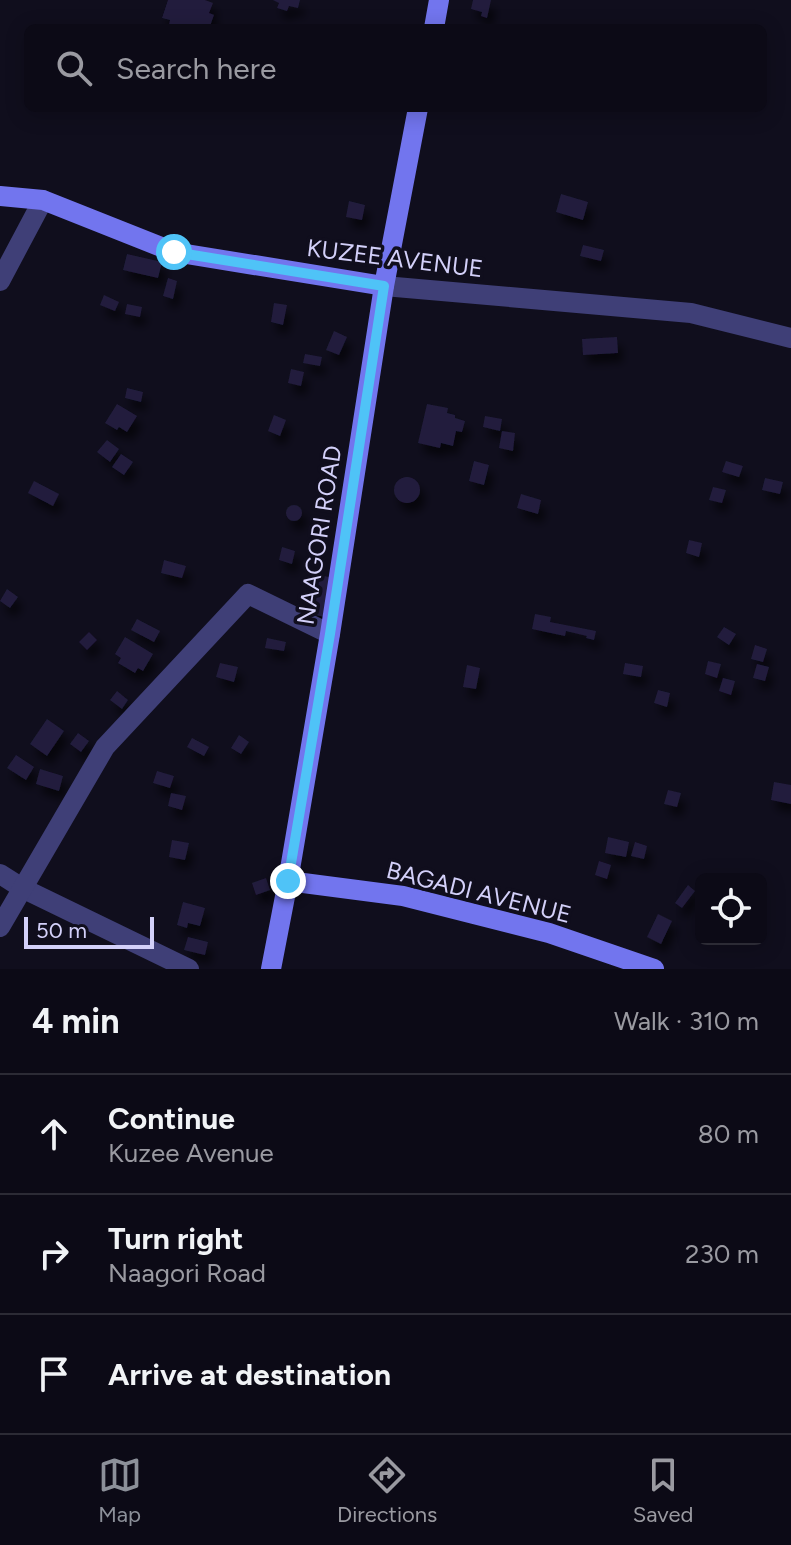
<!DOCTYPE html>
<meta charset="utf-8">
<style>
body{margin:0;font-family:Figtree,sans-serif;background:#15131f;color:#f1f3f6}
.controls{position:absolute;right:24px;bottom:24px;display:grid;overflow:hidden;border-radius:12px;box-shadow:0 4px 20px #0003}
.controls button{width:72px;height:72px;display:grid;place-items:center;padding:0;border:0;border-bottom:2px solid #2c2b35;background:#0c0a16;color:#f1f3f6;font:40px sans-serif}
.scale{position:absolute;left:24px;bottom:20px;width:130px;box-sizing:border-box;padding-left:8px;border:4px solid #d3d0f9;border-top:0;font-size:22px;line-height:28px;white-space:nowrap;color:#d3d0f9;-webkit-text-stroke:6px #100e1d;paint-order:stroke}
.stop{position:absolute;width:24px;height:24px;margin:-18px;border:6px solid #4fc3f7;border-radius:50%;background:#fff}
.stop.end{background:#4fc3f7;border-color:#fff;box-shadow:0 2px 8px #0008}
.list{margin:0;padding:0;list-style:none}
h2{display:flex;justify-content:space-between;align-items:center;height:104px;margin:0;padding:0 32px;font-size:34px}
h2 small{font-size:26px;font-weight:400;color:#9a9aa1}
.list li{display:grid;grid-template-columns:52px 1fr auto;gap:24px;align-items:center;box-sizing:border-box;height:120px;padding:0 32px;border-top:2px solid #2c2b35}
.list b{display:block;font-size:30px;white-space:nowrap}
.list p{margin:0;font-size:26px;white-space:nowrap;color:#9a9aa1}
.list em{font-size:26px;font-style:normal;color:#9a9aa1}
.icon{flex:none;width:44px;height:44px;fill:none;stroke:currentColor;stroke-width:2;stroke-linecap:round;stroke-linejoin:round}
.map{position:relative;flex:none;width:791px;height:969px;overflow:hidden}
.search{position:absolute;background:#0c0a16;box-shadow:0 4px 20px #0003;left:24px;right:24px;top:24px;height:88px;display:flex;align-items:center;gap:20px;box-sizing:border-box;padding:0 28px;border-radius:12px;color:#9a9aa1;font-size:30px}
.sheet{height:464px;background:#0c0a16}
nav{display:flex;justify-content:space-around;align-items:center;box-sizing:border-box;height:112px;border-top:2px solid #2c2b35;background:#0c0a16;font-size:22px;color:#9a9aa1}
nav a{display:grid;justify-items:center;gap:4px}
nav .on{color:#8c9099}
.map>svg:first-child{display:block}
.building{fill:#211d3c;filter:url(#shadow)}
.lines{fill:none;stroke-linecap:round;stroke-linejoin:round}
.street{stroke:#3f3f77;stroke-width:20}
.secondary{stroke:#7275ee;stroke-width:20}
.route{stroke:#4fc3f7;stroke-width:10}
.labels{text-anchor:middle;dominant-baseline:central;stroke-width:7;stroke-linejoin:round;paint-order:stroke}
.street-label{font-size:24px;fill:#d3d0f9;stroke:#100e1d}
</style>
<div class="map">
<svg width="791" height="969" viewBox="0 0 791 969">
<defs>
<filter id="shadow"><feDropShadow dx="5" dy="9" stdDeviation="4" flood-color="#0009"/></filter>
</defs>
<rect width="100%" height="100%" fill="#100e1d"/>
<g class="building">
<polygon points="168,0 205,0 213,3 209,13 214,15 210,26 205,24 203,28 189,25 188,28 178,28 169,25 170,20 162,18"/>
<polygon points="273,0 300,0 298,8 289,6 287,11 277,8 279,3"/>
<polygon points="473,0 491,0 487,18 481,16 482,12 471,9"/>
<polygon points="561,194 588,202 583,220 556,212"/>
<polygon points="349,201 365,205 362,220 346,217"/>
<polygon points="583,245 604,250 601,261 580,256"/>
<polygon points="127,254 162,262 158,278 123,270"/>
<polygon points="168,278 177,281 173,299 163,296"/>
<polygon points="104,295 119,302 115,311 100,305"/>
<polygon points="274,303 287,305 283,325 271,322"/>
<polygon points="127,304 142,307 140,317 125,314"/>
<polygon points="334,331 347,337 339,355 326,350"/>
<polygon points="617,337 618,353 583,355 582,339"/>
<polygon points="305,354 322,357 320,366 303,363"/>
<polygon points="291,369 304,372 301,386 288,383"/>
<polygon points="127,388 143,392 141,402 125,398"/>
<polygon points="117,404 137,416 127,432 119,427 117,430 105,423"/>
<polygon points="427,404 448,408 447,413 455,415 455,418 465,421 462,432 456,431 453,446 441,443 440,448 418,443"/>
<polygon points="274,415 286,420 280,436 268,431"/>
<polygon points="485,416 502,419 500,431 483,427"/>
<polygon points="502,431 515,433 513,451 499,448"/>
<polygon points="107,440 119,449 110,462 97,452"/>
<polygon points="121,454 133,462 124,475 112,467"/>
<polygon points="474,461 489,465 484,485 469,481"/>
<polygon points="726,461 743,466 739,477 722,472"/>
<circle cx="407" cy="490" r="13"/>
<polygon points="765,478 783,482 780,494 762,490"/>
<polygon points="34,481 59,494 53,506 28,493"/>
<polygon points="713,487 726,490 722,503 709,500"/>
<polygon points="521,494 541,500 538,514 517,508"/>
<circle cx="294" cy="513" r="8"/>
<polygon points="689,540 702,543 699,557 686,553"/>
<polygon points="282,547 295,551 292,564 279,560"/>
<polygon points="164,560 186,566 182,578 161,573"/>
<polygon points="314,574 334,578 325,617 306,613"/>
<polygon points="7,589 18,597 10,608 0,601"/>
<polygon points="535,614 551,617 550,622 596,631 594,640 586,638 587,636 566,631 565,636 532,629"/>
<polygon points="137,619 160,631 154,642 131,630"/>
<polygon points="724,627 736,634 729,645 717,637"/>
<polygon points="89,632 97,640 87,650 79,642"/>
<polygon points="125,637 153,654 143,671 138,668 135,673 118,663 121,658 115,654"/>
<polygon points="267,638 286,642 284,651 265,648"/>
<polygon points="755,645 767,649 763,662 751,659"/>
<polygon points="708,661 721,664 717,678 705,674"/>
<polygon points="220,663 238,667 234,682 216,677"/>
<polygon points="625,663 643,666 641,677 623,674"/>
<polygon points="757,664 769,667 765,681 753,678"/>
<polygon points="467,665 480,668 476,689 463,687"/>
<polygon points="723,678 735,681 731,695 719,691"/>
<polygon points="658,690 670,693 667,707 654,703"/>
<polygon points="117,691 128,700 122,709 110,700"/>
<polygon points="47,719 64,731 47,756 30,744"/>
<polygon points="78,733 89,741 81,752 70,744"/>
<polygon points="239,735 249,742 241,754 231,748"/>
<polygon points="192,738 209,747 204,756 187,747"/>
<polygon points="16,755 34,767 26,780 7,768"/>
<polygon points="40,769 63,776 59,791 36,784"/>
<polygon points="157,771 174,776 170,788 153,783"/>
<polygon points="774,782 791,785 791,804 771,800"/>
<polygon points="668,790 681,793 677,807 664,804"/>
<polygon points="171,793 186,796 182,810 168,806"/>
<polygon points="608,837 629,842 626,857 605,853"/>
<polygon points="172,840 189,843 185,860 169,857"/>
<polygon points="635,842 647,846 644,859 631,856"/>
<polygon points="599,861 611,865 607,879 595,875"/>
<polygon points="266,878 270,890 256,895 252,883"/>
<polygon points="688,885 695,891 682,908 675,903"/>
<polygon points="183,902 205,908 200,926 188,923 187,928 177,925"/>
<polygon points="658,914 672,921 661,944 647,937"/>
<polygon points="188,937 208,942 205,955 184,950"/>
</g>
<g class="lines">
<g class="street">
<polyline points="0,281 43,200"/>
<polyline points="384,286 691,313 791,338"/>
<polyline points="0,874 22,888 189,969"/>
<polyline points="0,927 105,747 248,594 330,634"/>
</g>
<g class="secondary">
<polyline points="434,28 439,0"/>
<polyline points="0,196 43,200 174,252 384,286"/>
<polyline points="288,881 403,896 549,933 654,969"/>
<polyline points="271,969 288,881 330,634 384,286 418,108"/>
</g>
</g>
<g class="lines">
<polyline class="route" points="174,252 384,286 330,634 288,881"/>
</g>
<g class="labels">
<g class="street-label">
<text transform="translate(395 258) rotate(7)">KUZEE AVENUE</text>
<text transform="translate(319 535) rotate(-81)">NAAGORI ROAD</text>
<text transform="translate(479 892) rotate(14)">BAGADI AVENUE</text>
</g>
</g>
</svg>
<div class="controls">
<button><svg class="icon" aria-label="locate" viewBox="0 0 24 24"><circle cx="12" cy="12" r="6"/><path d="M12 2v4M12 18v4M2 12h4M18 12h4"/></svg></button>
</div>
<div class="scale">50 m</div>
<div class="stop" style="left:174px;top:252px"></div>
<div class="stop end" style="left:288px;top:881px"></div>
<div class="search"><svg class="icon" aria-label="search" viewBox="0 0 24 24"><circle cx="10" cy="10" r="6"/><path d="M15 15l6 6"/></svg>Search here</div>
</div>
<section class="sheet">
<h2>4 min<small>Walk · 310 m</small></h2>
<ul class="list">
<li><svg class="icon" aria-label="ahead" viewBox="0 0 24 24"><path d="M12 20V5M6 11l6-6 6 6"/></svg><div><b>Continue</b><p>Kuzee Avenue</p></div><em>80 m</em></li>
<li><svg class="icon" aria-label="right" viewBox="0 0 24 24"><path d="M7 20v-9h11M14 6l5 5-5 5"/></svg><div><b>Turn right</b><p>Naagori Road</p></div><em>230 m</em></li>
<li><svg class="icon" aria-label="arrive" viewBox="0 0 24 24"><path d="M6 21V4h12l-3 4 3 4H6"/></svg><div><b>Arrive at destination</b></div></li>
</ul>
</section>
<nav>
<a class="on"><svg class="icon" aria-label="map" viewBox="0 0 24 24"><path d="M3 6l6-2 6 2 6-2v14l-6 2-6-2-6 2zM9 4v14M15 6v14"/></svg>Map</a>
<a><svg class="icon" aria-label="directions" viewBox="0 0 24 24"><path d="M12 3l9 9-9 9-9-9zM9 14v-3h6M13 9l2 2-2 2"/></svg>Directions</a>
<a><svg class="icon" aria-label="saved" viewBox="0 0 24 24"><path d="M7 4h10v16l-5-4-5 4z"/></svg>Saved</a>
</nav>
